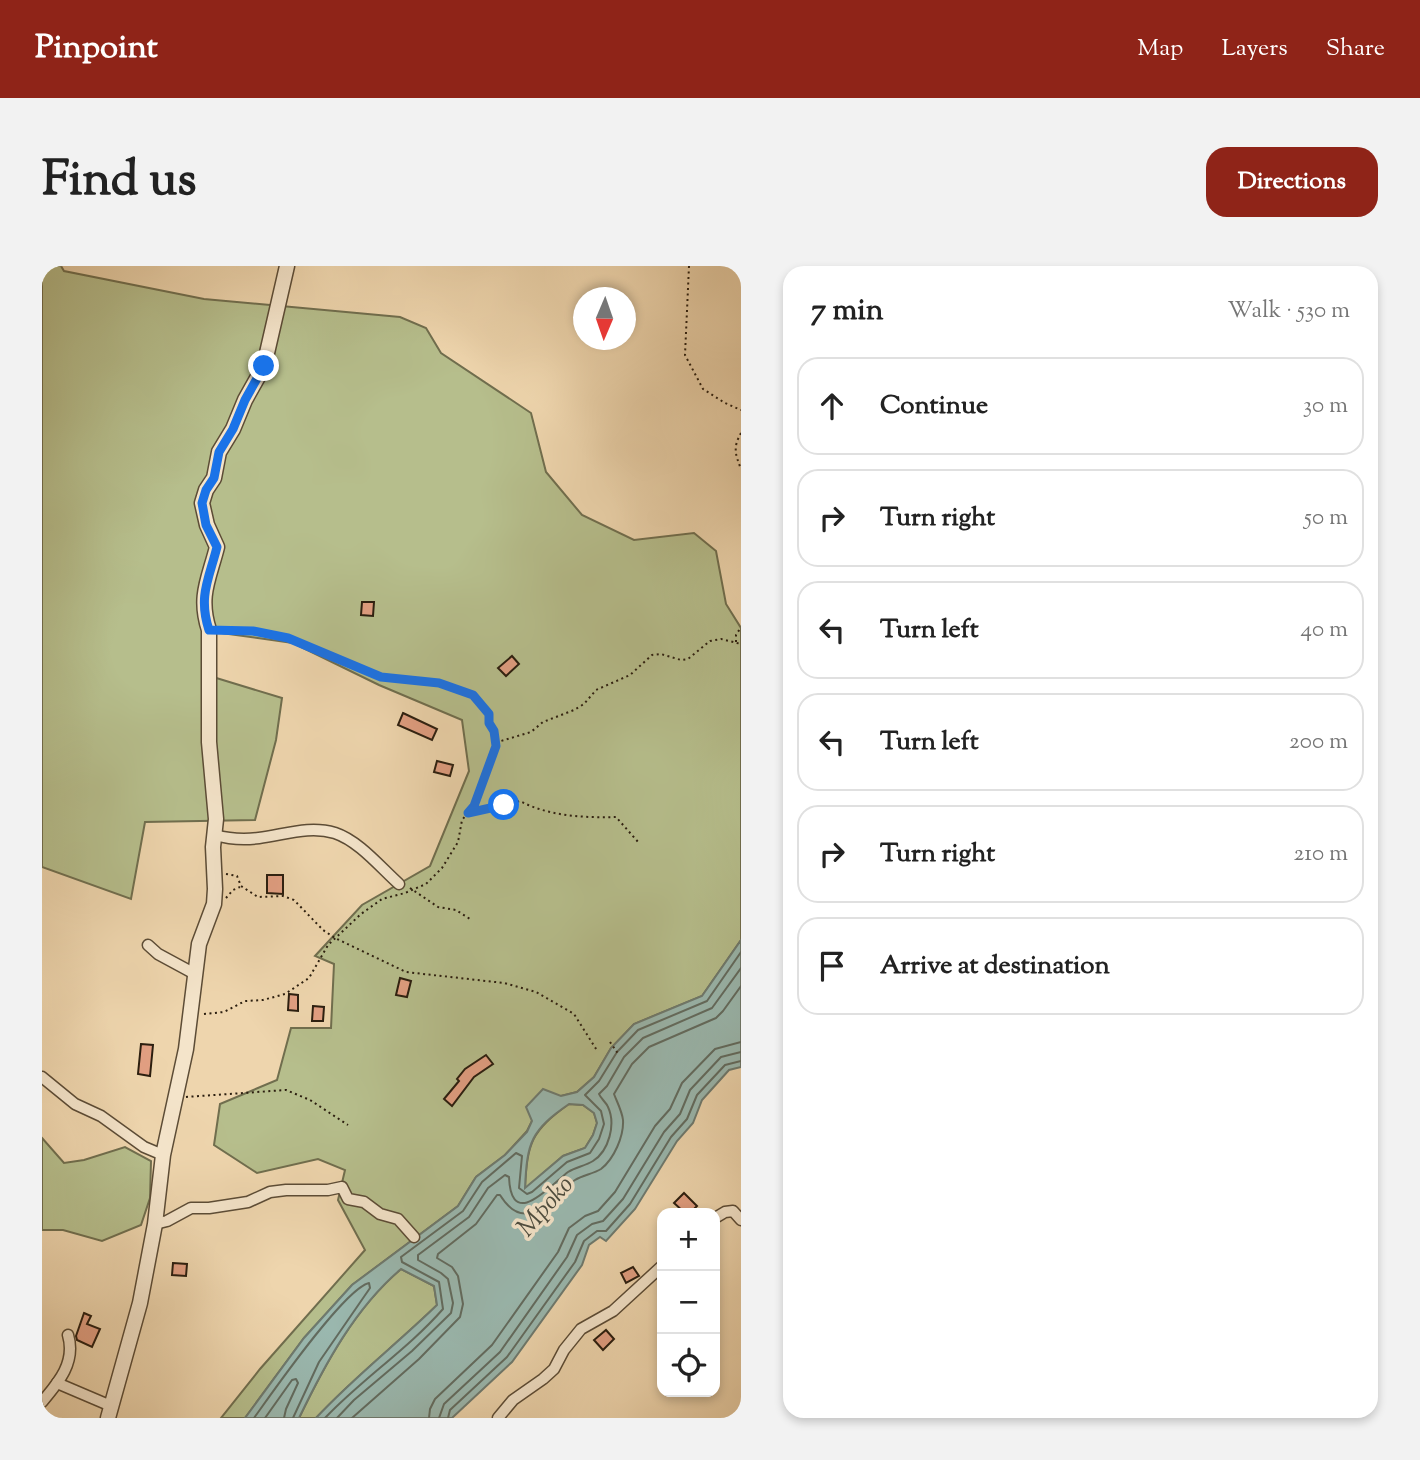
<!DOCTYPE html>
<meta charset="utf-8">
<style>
body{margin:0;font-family:"Sorts Mill Goudy",serif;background:#f2f2f2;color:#222}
.controls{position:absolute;right:21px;bottom:21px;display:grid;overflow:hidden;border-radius:14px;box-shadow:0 4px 10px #0003}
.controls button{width:63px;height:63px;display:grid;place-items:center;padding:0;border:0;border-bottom:2px solid #e0e0e0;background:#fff;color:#222;font:35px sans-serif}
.compass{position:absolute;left:531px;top:21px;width:63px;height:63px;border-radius:50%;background:#fff;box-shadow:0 4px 10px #0003;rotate:182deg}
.stop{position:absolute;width:21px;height:21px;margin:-16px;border:5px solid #1a73e8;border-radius:50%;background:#fff}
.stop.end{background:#1a73e8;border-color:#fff;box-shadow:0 2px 7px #0008}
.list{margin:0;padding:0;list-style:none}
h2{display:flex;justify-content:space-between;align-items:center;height:91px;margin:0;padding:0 28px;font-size:30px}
h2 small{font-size:23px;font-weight:400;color:#767676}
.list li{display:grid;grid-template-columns:46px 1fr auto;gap:21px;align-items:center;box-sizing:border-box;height:98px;margin:0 14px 14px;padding:0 14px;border:2px solid #e0e0e0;border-radius:21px}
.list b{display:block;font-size:26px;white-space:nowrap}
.list em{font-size:23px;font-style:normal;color:#767676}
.icon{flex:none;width:38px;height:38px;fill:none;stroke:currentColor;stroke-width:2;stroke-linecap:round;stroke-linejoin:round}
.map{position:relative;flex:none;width:699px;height:1152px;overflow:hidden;border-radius:21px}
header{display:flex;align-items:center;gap:42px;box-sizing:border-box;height:98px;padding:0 35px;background:#8f2418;color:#fff}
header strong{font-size:33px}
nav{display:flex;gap:38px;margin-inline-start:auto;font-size:24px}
.intro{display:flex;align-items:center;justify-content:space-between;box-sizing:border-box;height:168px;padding:0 42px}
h1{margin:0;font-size:49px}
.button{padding:18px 32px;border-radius:21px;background:#8f2418;color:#fff;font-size:24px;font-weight:700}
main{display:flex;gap:42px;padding:0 42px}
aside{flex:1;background:#fff;border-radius:21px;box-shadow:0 4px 10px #0003}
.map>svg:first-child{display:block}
.green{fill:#b6be8c;stroke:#706e4e;stroke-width:2}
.water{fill:#9ab8af;stroke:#6e7a6f;stroke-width:2;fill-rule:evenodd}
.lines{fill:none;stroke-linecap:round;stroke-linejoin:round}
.shore{stroke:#626b5f;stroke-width:2}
.building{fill:#e29f82;stroke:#2b1e0f;stroke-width:2}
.minor-casing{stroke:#5c4c36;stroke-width:13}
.tertiary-casing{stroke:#5c4c36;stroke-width:17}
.path{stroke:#2b1e0f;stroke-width:2;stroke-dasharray:2 3.5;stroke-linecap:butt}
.minor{stroke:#f4e4ca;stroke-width:10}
.tertiary{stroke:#f4e4ca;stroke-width:14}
.route{stroke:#1a73e8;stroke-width:9}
.labels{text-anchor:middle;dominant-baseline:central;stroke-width:7;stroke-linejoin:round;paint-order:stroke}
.water-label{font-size:26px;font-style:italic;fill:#4c4c3f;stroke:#f4e4ca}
</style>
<header>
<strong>Pinpoint</strong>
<nav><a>Map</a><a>Layers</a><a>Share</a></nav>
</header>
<div class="intro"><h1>Find us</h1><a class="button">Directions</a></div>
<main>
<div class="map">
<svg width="699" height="1152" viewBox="0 0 699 1152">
<rect width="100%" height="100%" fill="#eed5ad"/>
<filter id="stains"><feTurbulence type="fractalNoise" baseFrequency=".00286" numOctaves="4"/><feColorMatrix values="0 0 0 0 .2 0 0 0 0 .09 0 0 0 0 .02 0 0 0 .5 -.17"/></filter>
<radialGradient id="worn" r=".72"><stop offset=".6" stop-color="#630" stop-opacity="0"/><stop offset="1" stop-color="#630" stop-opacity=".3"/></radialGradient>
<g class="green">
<polygon points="0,0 19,0 22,5 162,33 358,51 384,62 399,87 489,147 504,206 540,249 592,274 652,267 674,285 684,338 699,362 699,674 660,730 592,758 569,782 552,811 535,826 519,830 490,855 485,865 463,889 434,911 416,940 310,1019 262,1072 203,1152 179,1152 218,1103 323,984 296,934 303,904 276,893 215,907 172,879 178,838 235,814 249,762 289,762 292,698 273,690 320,639 388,600 427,505 420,454 337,419 251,377 172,366 171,411 240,432 234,474 213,554 103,556 89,633 0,601"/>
<path d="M 527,838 L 541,839 L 552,847 L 555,857 L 551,869 L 543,882 L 521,890 L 483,923 C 485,877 489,865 527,838 Z"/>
<polygon points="0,872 22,897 42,894 83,881 109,895 108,932 99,959 60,975 21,964 0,964"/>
<path d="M 359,1003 L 392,1020 L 395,1039 C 355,1078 311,1112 274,1152 L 257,1152 C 283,1098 313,1042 359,1003 Z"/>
</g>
<path class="water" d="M 699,674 L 699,801 L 687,804 L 660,834 L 651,857 L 635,875 L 593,943 L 564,975 L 558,971 L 547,979 L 540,999 L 470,1096 L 410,1152 L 274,1152 C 311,1112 355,1078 395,1039 L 392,1020 L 359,1003 C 313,1042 283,1098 257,1152 L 203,1152 L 262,1072 L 310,1019 L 416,940 L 434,911 L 463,889 L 485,866 L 490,855 L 484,841 L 501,823 L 519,830 L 535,826 L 552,811 L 569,782 L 592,758 L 660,730 ZM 527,838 L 541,839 L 552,847 L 555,857 L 551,869 L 543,882 L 521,890 L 483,922 C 485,876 489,864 527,838 Z"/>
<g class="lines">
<g class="shore">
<path d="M 212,1152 C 230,1127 302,1023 327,1017 L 328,1022 L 277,1096 L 251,1152"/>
<polyline points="223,1152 250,1114 254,1113 256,1117 244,1143 242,1152"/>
<path d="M 283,1152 C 320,1113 366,1083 401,1043 L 397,1016 L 360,996 L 359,991 L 421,945 L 440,916 L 474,887 L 480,890 L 477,922 L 485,928 L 490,926 L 525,896 L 548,887 L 557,873 L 562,858 L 559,845 L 543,829 L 557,815 L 575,786 L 596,764 L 665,735 L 699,686"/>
<path d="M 295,1152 L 312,1134 L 370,1085 L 409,1047 L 411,1037 L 406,1013 L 399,1007 L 376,994 L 376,989 L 427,951 L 446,922 L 463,909 L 467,911 C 469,966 509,919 526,906 C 534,901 543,900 551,895 C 567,885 574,858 566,841 C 564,836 559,833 557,828 L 565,820 L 582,791 L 601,772 L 670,742 L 699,702"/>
<path d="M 310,1152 L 377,1093 L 418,1051 L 421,1038 L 416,1010 L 410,1001 L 395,992 L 396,988 L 434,958 L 455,929 L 458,929 C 485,972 509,929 533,914 C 541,909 551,908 559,903 C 572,893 582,870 581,854 C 580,845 575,836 572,828 L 590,798 L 607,781 L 674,752 L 681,745 L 699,720"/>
<polyline points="387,1152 388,1143 393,1133 450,1079 516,986 527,962 543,950 556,945 573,926 613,860 628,843 640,817 673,783 699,776"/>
<polyline points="397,1152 402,1138 458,1086 525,991 535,969 550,958 561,955 581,933 622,866 638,848 648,824 679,791 699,786"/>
<polyline points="406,1152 408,1144 465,1091 533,996 542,975 555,965 564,965 588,938 629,871 645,853 655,829 683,799 699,795"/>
</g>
</g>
<g class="building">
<polygon points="320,336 332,336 331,350 319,349"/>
<polygon points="470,390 477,398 464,410 456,402"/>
<polygon points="361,447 395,463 390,474 356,459"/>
<polygon points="395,495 411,499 408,510 392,506"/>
<polygon points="225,609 241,609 241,628 225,627"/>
<polygon points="358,712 369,715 365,731 354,729"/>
<polygon points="247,728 256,729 256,745 246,744"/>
<polygon points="271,740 282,741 281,755 270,755"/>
<polygon points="99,778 111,779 108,810 96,808"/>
<polygon points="444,789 451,798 432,811 410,840 402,833 417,815 415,813 423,803"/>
<polygon points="642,927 655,940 648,947 643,947 632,937"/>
<polygon points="131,997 145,998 144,1010 130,1009"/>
<polygon points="591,1001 597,1010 584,1017 579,1007"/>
<polygon points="42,1047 49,1050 45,1058 58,1063 50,1081 35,1074 34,1070"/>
<polygon points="564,1064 572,1073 561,1084 552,1074"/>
</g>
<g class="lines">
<defs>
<g id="minor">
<path d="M 173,569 C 187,573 202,574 217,572 C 242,569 267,559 293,567 C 317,575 338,601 357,618"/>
<polyline points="106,679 116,688 153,708"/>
<polyline points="0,811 33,838 59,850 102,881 121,889"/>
<polyline points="673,952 683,946 691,945 699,954"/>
<polyline points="113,958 125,955 149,942 167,942 206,936 228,926 244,924 286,924 300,921 306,933 322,936 338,948 356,953 372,971"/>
<polyline points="15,1117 69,1140"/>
<path d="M 0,1136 C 17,1116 34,1096 26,1069"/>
<polyline points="456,1152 471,1134 501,1113 512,1103 522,1084 539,1063 571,1045 620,1000"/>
</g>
<path id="tertiary" d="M 66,1152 L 98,1037 L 113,958 L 121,889 L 144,783 L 157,678 L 172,638 L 173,623 L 171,581 L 174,553 L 167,476 L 167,364 C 156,330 167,313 175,281 L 165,259 L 160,237 L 164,224 L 172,212 L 177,186 L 191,163 L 203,134 L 222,100 L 245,0"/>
</defs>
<use href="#minor" class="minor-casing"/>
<use href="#tertiary" class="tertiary-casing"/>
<g class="path">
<polyline points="647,0 643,89 661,123 683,137 699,144"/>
<path d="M 699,167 C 691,181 693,188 699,203"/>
<path d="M 179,363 C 220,366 251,373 289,389 C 305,396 322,407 339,411 C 369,417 402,412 429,428 C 445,438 452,462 454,479"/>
<polyline points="694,376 694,369 699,361"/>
<path d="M 427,547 L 478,535 C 506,550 542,552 574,551 L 597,577"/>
<polyline points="184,608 195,610 199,620 216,631 241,630 252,634 281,664 293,672 364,706 462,717 494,726 532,748 556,786"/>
<polyline points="368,622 396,641 414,644 428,653"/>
<polyline points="184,632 191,624 198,621"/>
<polyline points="162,748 182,746 203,735 221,734 243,728 267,712 286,679 319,648 340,633 363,627 384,618 400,602 416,576 420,554 432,540 449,490 459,475 489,466 501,456 532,444 542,438 554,424 588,409 610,389 619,388 639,394 646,393 668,375 679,373 699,378"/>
<polyline points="568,776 577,789"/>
<polyline points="144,831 244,824 268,834 306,859"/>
</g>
<use href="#minor" class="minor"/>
<use href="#tertiary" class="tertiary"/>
</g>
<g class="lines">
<path class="route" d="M 222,100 L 203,134 L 191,163 L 177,186 L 172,212 L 164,224 L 160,237 L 164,259 L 175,281 C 167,313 156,330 167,364 L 211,365 L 246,372 L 339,411 L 397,417 L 431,429 L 447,448 L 447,457 L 452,465 L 454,480 L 432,540 L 426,547 L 462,539"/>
</g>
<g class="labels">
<g class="water-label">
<text transform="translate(504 941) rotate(-49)">Mpoko</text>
</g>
</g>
<rect width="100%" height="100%" filter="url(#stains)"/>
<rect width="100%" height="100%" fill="url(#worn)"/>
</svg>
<div class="controls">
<button>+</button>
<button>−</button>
<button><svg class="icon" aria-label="locate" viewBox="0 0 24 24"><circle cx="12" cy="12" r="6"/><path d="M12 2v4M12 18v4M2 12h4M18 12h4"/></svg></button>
</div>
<svg class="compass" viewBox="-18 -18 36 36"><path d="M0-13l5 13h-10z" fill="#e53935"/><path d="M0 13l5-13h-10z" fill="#767676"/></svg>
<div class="stop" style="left:462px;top:539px"></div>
<div class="stop end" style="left:222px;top:100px"></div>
</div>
<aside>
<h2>7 min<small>Walk · 530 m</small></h2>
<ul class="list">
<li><svg class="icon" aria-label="ahead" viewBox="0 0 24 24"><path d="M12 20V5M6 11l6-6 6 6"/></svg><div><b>Continue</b></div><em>30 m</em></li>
<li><svg class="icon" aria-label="right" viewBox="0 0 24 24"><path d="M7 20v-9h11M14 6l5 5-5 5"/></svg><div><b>Turn right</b></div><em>50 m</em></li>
<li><svg class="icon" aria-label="left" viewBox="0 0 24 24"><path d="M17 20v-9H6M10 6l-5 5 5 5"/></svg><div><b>Turn left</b></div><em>40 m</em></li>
<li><svg class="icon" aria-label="left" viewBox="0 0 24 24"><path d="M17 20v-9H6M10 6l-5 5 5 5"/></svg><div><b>Turn left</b></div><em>200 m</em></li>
<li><svg class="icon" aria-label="right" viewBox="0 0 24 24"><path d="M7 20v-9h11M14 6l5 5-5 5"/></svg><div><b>Turn right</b></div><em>210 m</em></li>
<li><svg class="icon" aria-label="arrive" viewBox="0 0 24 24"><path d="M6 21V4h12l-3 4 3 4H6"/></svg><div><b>Arrive at destination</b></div></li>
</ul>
</aside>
</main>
